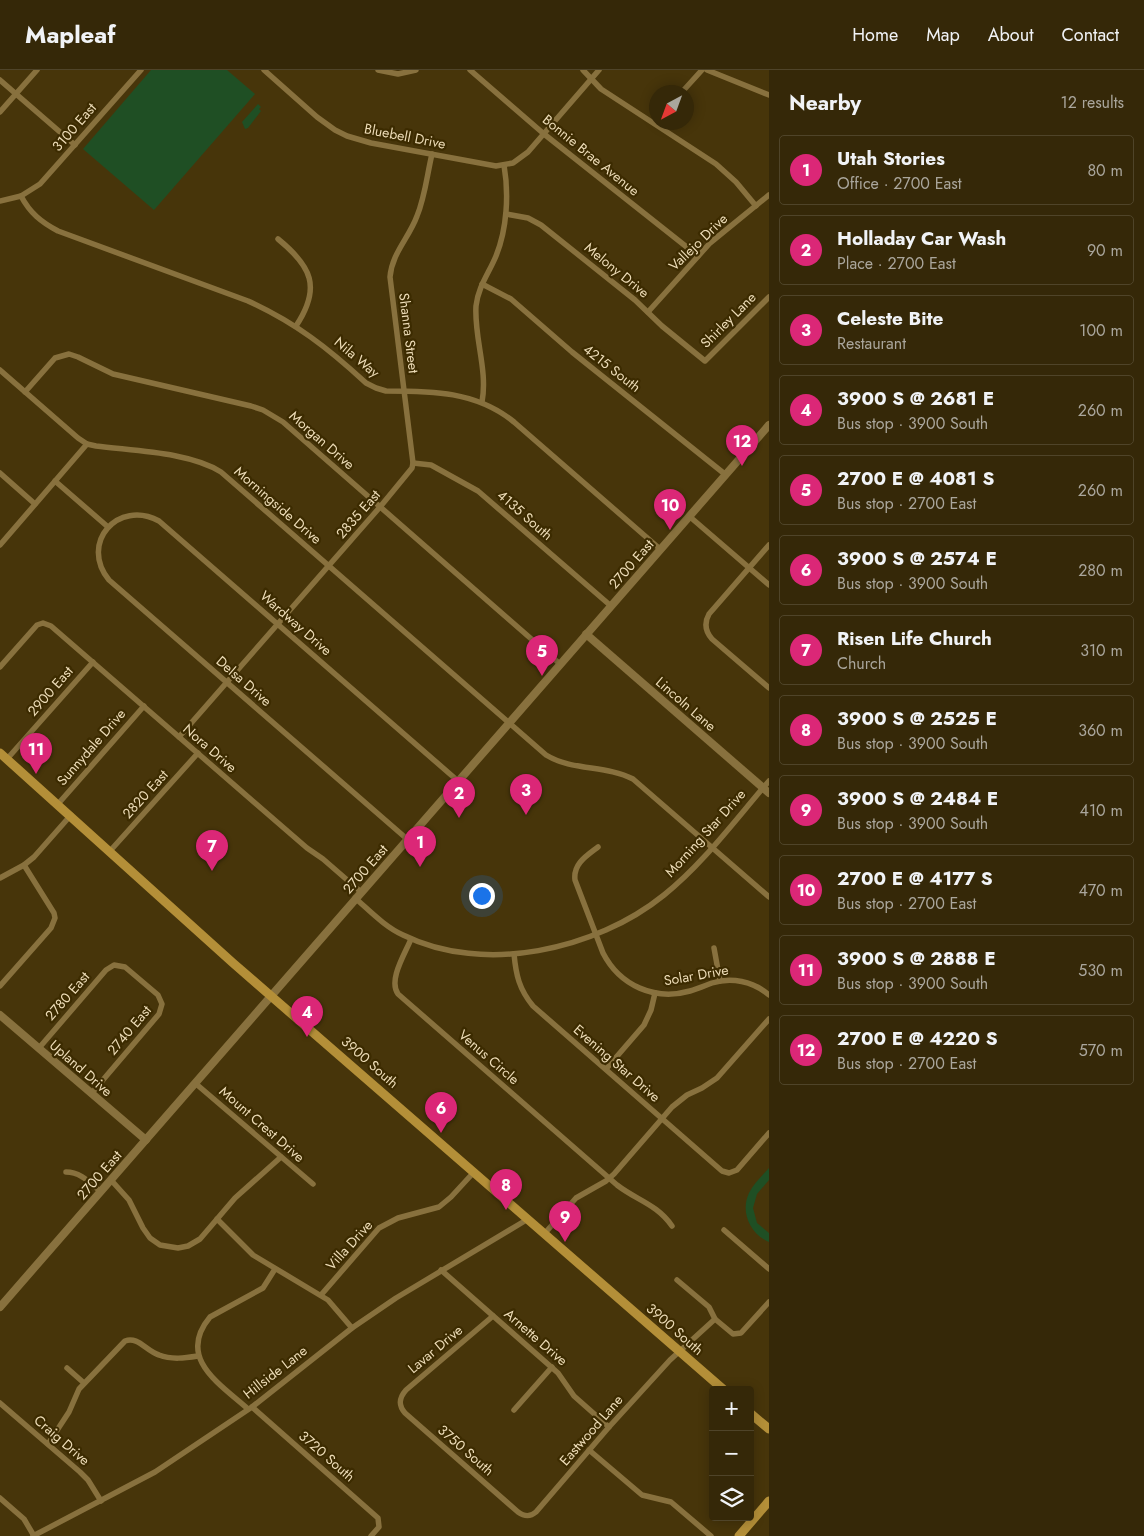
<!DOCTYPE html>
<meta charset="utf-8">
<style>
body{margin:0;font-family:Jost,sans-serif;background:#403416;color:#f1f3f6}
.controls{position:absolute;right:15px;bottom:15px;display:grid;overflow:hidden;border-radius:5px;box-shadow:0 2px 12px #0003}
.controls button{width:45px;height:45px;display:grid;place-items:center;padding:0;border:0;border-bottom:1px solid #4f4429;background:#352808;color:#f1f3f6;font:25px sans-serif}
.compass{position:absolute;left:649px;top:15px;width:45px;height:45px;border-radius:50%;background:#352808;box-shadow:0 2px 12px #0003;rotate:221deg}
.you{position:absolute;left:481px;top:825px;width:18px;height:18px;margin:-12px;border:4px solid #fff;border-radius:50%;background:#1a73e8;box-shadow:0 0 0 8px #1a73e833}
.badge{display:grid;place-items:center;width:32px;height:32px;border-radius:50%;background:#db2777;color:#fff;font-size:16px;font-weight:700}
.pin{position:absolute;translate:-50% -41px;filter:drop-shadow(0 1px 2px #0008)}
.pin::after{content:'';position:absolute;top:26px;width:18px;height:15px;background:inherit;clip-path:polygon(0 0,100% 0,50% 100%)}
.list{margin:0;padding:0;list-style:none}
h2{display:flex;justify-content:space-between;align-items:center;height:65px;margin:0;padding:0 20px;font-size:21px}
h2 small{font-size:16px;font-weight:400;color:#aaa69c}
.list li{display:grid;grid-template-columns:32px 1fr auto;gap:15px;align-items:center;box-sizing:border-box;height:70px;margin:0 10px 10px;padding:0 10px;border:1px solid #4f4429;border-radius:5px}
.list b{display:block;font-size:19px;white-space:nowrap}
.list p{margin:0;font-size:16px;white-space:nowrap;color:#aaa69c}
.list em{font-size:16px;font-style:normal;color:#aaa69c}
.icon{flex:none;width:28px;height:28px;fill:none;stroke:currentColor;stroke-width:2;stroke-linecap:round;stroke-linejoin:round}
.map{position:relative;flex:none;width:769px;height:1466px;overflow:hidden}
header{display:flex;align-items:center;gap:30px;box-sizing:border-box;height:70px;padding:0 25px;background:#352808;border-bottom:1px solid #4f4429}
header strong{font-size:24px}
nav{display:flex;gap:28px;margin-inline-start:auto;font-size:18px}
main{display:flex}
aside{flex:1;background:#352808}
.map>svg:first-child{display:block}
.green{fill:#1f4f24}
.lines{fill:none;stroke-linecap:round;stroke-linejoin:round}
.minor{stroke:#88713e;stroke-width:5.5}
.tertiary{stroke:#88713e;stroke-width:8}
.secondary{stroke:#b48f38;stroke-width:9}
.labels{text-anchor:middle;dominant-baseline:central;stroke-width:4.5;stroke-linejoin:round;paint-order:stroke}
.street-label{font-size:14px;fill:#eddcb7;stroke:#3c2b00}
</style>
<header>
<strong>Mapleaf</strong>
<nav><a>Home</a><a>Map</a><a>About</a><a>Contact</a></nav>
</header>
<main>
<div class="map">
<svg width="769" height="1466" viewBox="0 0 769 1466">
<rect width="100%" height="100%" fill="#47350a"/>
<g class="green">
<polygon points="151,0 227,0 255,24 154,140 83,79"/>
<polygon points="258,34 261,37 259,39 261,41 248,58 245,59 242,52"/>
<path d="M 769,1098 L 769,1110 L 757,1124 L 753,1138 L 757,1153 L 769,1163 L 769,1172 C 750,1164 740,1142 749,1123 C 754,1113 762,1106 769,1098 Z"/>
</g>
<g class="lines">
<g class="minor">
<polyline points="264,0 317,47 335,60 347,66 371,73 496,96 513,93 528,82 599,0"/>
<polyline points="378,0 398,4 416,0"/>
<polyline points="470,0 544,64 698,186"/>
<polyline points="583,0 601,19 716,94 736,112 756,136"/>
<polyline points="707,0 769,25"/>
<polyline points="0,10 75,75"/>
<polyline points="682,22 702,0"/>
<polyline points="0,42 37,0"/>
<path d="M 21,126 C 30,143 41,152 58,161 L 248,231 C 296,253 328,278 366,313 L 376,318 L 386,321 C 432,321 476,321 514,352 L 660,479"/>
<polyline points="0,131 21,126 40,114 141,0"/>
<polyline points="506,144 528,148 541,155 635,230 662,256 705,291 769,227"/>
<path d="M 278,169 C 311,196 322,217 296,256"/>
<polyline points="482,214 511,229 572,282 726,405"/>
<polyline points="648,242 710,173 769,125"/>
<path d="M 0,300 L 78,368 L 87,374 L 96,376 C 134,381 189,382 221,402 L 546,685 C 572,701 606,695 633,709 L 769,827"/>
<polyline points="25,322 55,288 69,284 78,287 113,304 251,336 263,340 283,352 560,594"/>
<path d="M 482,332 C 488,300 474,268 476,236 C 478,217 489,203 496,186 C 507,159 509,124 504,95"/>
<polyline points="413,393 431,395 478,421 611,536"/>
<polyline points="0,403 35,434"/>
<polyline points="55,411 108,457"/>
<polyline points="689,446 769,515"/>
<polyline points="0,475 87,374"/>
<path d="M 769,475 L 709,544 C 704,553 705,561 712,569 L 769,618"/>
<polyline points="0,597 37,555 43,553 51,556 307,778 323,789 361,822"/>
<path d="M 179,667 L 380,437 L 412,398 L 413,393 L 390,207 C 392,183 409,168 417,146 C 425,127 427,105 432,84"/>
<polyline points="7,689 93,592"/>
<polyline points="58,734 144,636"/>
<path d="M 407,769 L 109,510 C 79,473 118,429 159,451 L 458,711"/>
<path d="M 598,777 C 586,786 573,794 575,810 L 603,883 C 620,916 655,931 690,921 C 697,919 704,916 712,913 C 731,907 753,911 769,925"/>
<polyline points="110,781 198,683"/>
<polyline points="0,808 24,795 34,787 71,745"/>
<path d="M 355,828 C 370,841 385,857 403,865 C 484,905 596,880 664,825 C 703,794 736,749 769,711"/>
<path d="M 411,869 C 405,884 388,910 398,924 L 617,1115 C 636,1130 657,1134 672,1156"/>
<polyline points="714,878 720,911"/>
<path d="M 514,884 C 516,905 519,919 533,936 L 722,1101 L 729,1103 L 737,1100 L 769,1063"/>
<polyline points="0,916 51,858 55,848 54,843 24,795"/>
<polyline points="39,978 106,900 114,895 125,897 158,925 162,934 159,944 91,1024"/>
<polyline points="606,999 644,955 651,940 655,923"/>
<polyline points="195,1013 313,1114"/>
<path d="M 66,1102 C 81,1102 90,1113 101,1122"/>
<polyline points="111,1110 129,1130 143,1158 150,1168 160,1175 178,1178 188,1176 200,1169 235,1128 281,1087"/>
<polyline points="217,1149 253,1185 328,1230 352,1258"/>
<polyline points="724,1160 769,1199"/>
<polyline points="545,1163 576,1128 606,1111 614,1104 672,1037 687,1025 702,1018 717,1008 769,949"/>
<polyline points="441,1200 558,1303 574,1326 609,1357"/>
<polyline points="677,1210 709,1237 715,1249 733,1264 741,1263 769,1232"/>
<polyline points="321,1225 379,1158 398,1148 439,1137 451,1127 474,1102"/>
<path d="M 493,1246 L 406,1320 C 399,1328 398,1335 405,1343 L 518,1442 C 525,1447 530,1447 536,1442 L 609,1357 L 670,1290 L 715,1249"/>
<polyline points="67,1298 84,1313"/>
<polyline points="0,1333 80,1402 88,1410 101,1431"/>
<polyline points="252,1337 378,1448 379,1457 371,1466"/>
<path d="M 248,1339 C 220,1314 176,1288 210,1247 L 263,1218 L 275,1199"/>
<polyline points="514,1340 552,1297"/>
<path d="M 48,1374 L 69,1342 L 79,1319 L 125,1271 C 138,1266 146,1281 159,1285 C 172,1290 185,1288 198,1286"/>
<polyline points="589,1380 642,1425 671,1432 711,1466"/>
<polyline points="0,1428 24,1449 34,1466"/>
<polyline points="33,1466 155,1402 252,1337 352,1258 396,1228 528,1149"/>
</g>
<g class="tertiary">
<polyline points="586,564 769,723"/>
<polyline points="0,945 146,1070"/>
<polyline points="0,1237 769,355"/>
</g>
<g class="secondary">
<polyline points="0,683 233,893 724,1320"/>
<polyline points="750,1343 769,1359"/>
<polyline points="739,1466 769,1431"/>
</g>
</g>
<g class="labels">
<g class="street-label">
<text transform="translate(74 57) rotate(-49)">3100 East</text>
<text transform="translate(405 66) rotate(11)">Bluebell Drive</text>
<text transform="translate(591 85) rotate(39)">Bonnie Brae Avenue</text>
<text transform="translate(698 172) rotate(-44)">Vallejo Drive</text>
<text transform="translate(617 200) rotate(39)">Melony Drive</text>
<text transform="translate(728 250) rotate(-45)">Shirley Lane</text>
<text transform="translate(409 263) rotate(83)">Shanna Street</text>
<text transform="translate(357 287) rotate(40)">Nila Way</text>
<text transform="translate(612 298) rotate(38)">4215 South</text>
<text transform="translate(322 370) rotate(41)">Morgan Drive</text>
<text transform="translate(278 435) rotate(41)">Morningside Drive</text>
<text transform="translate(358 444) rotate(-49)">2835 East</text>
<text transform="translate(525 445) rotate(41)">4135 South</text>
<text transform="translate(631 494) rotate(-49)">2700 East</text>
<text transform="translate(296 553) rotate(41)">Wardway Drive</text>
<text transform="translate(244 611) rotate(41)">Delsa Drive</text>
<text transform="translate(50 621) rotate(-49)">2900 East</text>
<text transform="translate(686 634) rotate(41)">Lincoln Lane</text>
<text transform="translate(91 677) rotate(-49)">Sunnydale Drive</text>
<text transform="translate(210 678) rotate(41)">Nora Drive</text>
<text transform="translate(145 724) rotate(-48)">2820 East</text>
<text transform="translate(705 763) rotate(-48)">Morning Star Drive</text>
<text transform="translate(365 799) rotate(-49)">2700 East</text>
<text transform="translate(696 905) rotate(-10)">Solar Drive</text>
<text transform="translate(67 926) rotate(-49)">2780 East</text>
<text transform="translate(129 960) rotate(-50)">2740 East</text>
<text transform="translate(489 987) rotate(41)">Venus Circle</text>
<text transform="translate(370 992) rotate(41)">3900 South</text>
<text transform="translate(617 993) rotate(41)">Evening Star Drive</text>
<text transform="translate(81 998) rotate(41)">Upland Drive</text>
<text transform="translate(262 1054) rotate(41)">Mount Crest Drive</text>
<text transform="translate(99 1105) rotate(-49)">2700 East</text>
<text transform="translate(349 1175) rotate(-48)">Villa Drive</text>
<text transform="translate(675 1259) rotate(41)">3900 South</text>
<text transform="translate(536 1267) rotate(41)">Arnette Drive</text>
<text transform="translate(435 1279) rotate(-40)">Lavar Drive</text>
<text transform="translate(275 1302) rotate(-38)">Hillside Lane</text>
<text transform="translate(591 1360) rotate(-49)">Eastwood Lane</text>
<text transform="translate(62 1370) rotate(41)">Craig Drive</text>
<text transform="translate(466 1380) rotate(41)">3750 South</text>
<text transform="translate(327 1386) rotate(41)">3720 South</text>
</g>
</g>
</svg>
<div class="controls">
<button>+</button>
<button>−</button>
<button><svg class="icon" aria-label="layers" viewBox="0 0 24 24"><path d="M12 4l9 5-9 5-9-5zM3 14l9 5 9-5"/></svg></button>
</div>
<svg class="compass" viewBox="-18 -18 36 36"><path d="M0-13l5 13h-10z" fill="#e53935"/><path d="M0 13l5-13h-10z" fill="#aaa69c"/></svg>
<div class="you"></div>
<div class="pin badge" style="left:420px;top:797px">1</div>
<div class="pin badge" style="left:459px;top:748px">2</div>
<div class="pin badge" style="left:526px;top:745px">3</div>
<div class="pin badge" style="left:307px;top:967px">4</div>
<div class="pin badge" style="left:542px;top:606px">5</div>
<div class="pin badge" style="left:441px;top:1063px">6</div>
<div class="pin badge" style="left:212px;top:801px">7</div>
<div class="pin badge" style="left:506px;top:1140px">8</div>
<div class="pin badge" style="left:565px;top:1172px">9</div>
<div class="pin badge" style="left:670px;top:460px">10</div>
<div class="pin badge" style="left:36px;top:704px">11</div>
<div class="pin badge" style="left:742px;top:396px">12</div>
</div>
<aside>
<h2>Nearby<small>12 results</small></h2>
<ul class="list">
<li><span class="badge">1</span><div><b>Utah Stories</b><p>Office · 2700 East</p></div><em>80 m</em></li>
<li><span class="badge">2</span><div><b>Holladay Car Wash</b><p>Place · 2700 East</p></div><em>90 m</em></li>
<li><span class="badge">3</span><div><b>Celeste Bite</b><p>Restaurant</p></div><em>100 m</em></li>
<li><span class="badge">4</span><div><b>3900 S @ 2681 E</b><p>Bus stop · 3900 South</p></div><em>260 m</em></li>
<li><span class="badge">5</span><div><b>2700 E @ 4081 S</b><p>Bus stop · 2700 East</p></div><em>260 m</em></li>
<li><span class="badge">6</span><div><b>3900 S @ 2574 E</b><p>Bus stop · 3900 South</p></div><em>280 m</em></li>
<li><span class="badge">7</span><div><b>Risen Life Church</b><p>Church</p></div><em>310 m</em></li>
<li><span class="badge">8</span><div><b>3900 S @ 2525 E</b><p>Bus stop · 3900 South</p></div><em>360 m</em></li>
<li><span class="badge">9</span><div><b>3900 S @ 2484 E</b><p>Bus stop · 3900 South</p></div><em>410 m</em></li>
<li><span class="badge">10</span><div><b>2700 E @ 4177 S</b><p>Bus stop · 2700 East</p></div><em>470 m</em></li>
<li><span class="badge">11</span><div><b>3900 S @ 2888 E</b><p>Bus stop · 3900 South</p></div><em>530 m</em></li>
<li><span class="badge">12</span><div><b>2700 E @ 4220 S</b><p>Bus stop · 2700 East</p></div><em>570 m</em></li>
</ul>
</aside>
</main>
